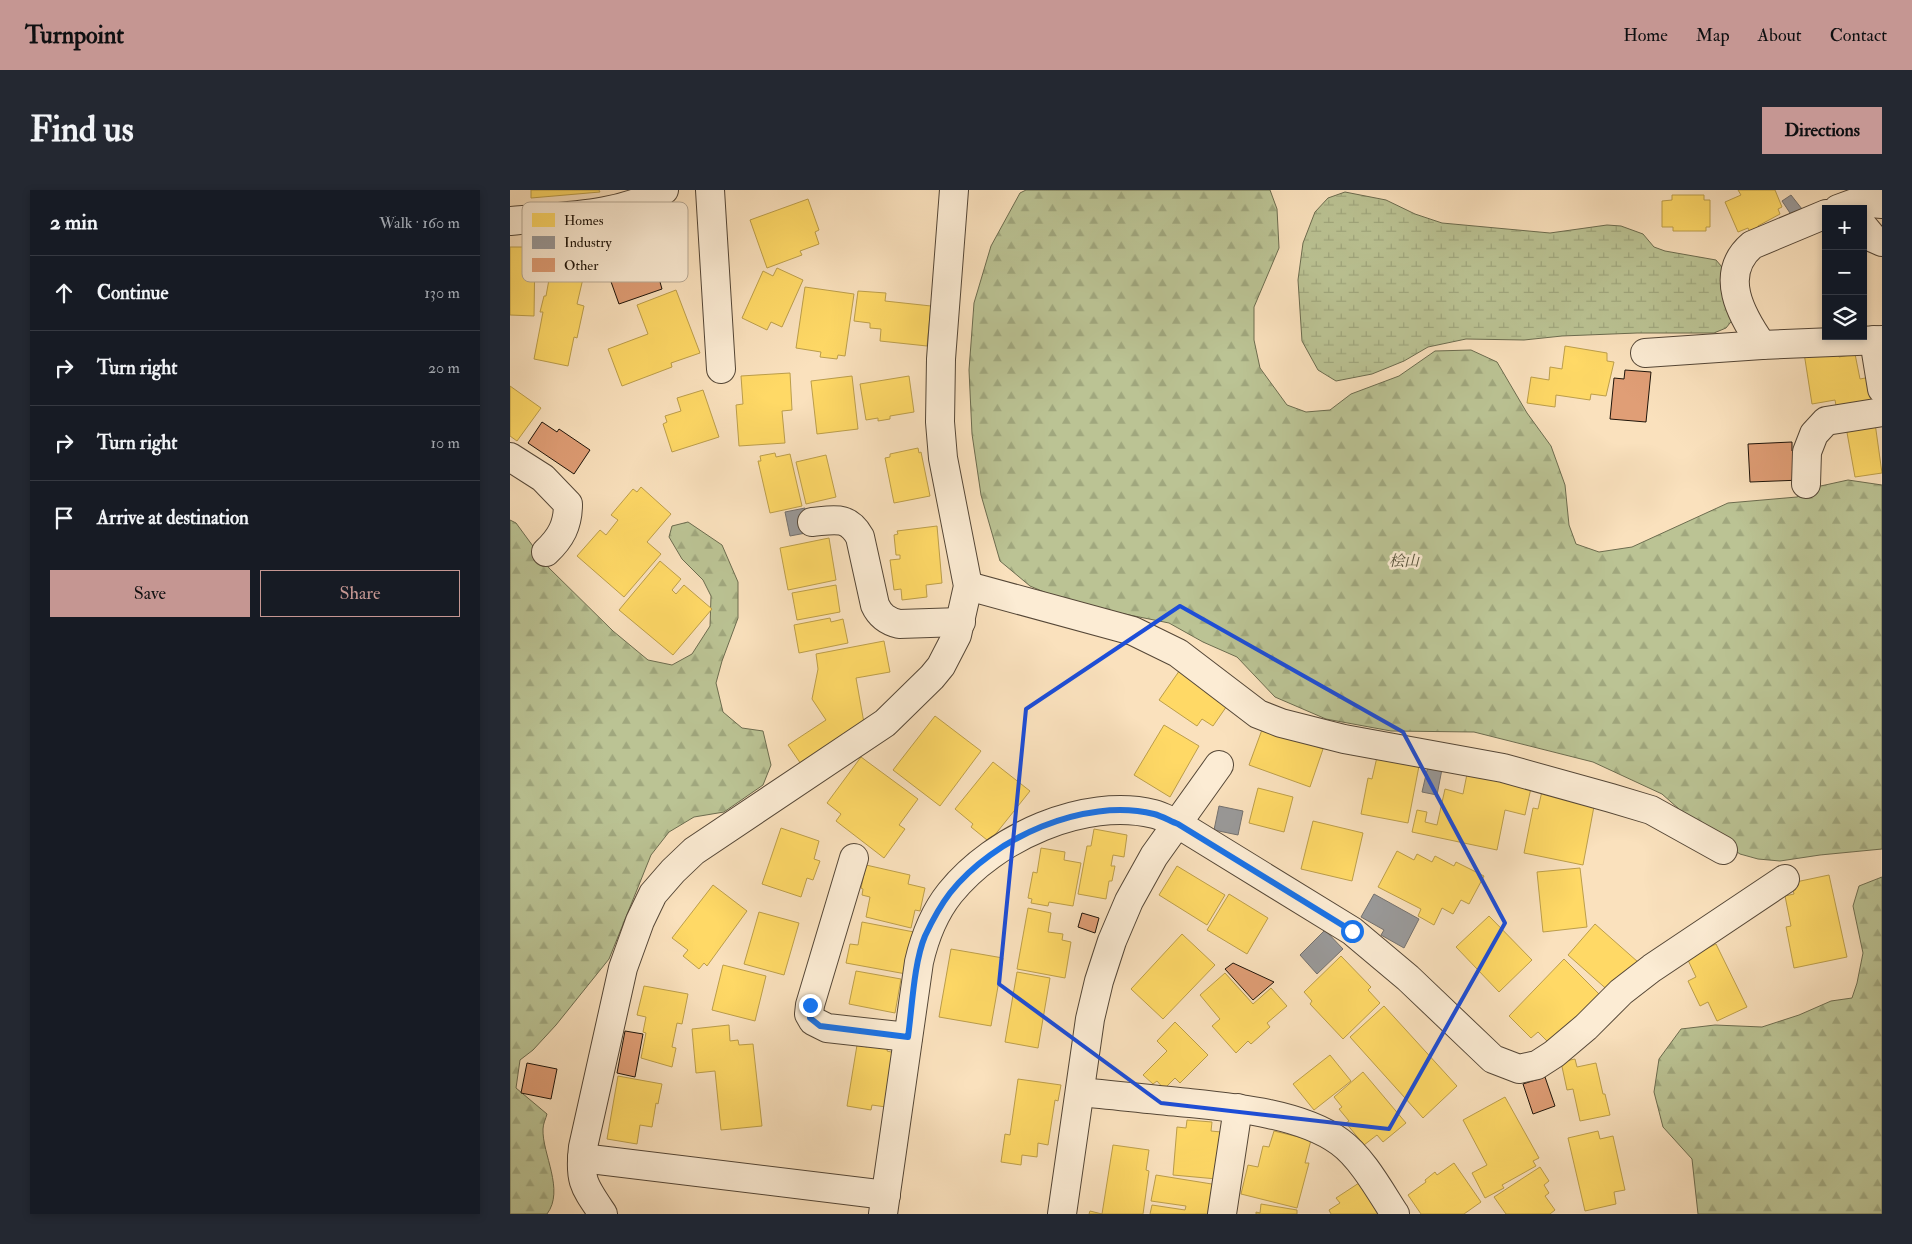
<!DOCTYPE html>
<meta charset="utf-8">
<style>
body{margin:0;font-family:"IM FELL Double Pica","Noto Serif JP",serif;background:#242831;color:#f1f3f6}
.controls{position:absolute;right:15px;top:15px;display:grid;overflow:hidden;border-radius:0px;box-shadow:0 2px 8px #0003}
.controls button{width:45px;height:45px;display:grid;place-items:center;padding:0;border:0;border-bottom:1px solid #363941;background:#171b24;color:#f1f3f6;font:25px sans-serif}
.stop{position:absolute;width:15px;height:15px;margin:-11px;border:4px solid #1a73e8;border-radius:50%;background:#fff}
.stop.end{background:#1a73e8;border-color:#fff;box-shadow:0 1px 5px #0008}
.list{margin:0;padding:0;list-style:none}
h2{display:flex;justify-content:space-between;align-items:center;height:65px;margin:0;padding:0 20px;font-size:21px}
h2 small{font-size:16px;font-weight:400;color:#9ea1a6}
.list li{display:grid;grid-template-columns:32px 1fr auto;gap:15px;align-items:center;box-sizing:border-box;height:75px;padding:0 20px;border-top:1px solid #363941}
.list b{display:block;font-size:19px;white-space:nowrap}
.list em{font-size:16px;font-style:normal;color:#9ea1a6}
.actions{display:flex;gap:10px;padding:15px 20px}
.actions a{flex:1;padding:11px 0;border:1px solid #c59692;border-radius:0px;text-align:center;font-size:18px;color:#c59692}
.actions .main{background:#c59692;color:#111}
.icon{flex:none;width:28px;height:28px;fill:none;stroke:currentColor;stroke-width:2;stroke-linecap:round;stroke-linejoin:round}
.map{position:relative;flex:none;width:1372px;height:1024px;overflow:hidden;border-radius:0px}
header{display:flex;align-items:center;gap:30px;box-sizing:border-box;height:70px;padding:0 25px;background:#c59692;color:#111}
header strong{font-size:24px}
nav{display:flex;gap:28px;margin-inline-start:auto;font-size:18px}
.intro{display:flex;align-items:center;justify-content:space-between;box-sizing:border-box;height:120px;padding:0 30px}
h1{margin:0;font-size:35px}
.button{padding:12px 22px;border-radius:0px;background:#c59692;color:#111;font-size:18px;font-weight:700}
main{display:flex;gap:30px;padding:0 30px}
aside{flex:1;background:#171b24;border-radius:0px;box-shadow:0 2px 8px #0003}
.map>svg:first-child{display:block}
.forest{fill:url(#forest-firs);stroke:#6c6c4f}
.wetland{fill:url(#wetland-marsh);stroke:#6c6c4f}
.homes{fill:#ffd966;stroke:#bc9e4a}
.industry{fill:#999;stroke:#74716e}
.building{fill:#e09e76;stroke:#1e140a}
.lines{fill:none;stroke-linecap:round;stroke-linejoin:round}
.minor-casing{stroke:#554737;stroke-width:30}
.minor{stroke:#fcecd4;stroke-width:28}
.route{stroke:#1a73e8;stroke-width:6}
.marked{fill:none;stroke:#1d4ed8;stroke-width:4;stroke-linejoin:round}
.labels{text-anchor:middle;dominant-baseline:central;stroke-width:5;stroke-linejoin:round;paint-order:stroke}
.park-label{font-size:15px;font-style:italic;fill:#55513a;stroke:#fcecd4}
.key{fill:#fcecd4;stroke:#b9ab97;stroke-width:1}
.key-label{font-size:14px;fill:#1e140a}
</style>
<header>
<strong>Turnpoint</strong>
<nav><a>Home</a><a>Map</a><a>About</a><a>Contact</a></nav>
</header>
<div class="intro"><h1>Find us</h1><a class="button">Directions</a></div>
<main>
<aside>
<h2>2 min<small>Walk · 160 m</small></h2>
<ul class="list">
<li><svg class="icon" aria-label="ahead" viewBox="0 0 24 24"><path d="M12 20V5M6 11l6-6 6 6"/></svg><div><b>Continue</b></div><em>130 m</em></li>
<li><svg class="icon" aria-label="right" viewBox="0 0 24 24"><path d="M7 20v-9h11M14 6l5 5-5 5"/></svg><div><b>Turn right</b></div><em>20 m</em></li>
<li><svg class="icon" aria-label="right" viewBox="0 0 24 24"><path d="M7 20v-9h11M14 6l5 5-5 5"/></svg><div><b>Turn right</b></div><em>10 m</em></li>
<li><svg class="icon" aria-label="arrive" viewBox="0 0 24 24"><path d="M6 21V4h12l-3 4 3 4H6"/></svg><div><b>Arrive at destination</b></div></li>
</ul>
<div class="actions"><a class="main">Save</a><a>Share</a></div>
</aside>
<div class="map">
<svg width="1372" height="1024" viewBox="0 0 1372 1024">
<defs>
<pattern id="forest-firs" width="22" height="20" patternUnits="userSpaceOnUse" patternTransform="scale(1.25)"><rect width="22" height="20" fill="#bbc394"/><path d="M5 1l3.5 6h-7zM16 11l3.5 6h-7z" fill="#a0a77e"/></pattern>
<pattern id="wetland-marsh" width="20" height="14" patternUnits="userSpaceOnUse" patternTransform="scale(1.25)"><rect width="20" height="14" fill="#bbc394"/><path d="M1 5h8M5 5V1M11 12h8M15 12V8" fill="none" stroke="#a0a77e"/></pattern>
</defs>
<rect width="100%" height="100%" fill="#fae1bd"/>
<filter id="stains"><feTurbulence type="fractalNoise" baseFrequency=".004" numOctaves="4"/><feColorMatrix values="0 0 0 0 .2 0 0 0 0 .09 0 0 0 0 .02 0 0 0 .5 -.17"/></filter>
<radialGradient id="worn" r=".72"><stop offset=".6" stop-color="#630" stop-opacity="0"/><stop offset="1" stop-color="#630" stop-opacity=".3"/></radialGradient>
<g class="forest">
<polygon points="516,0 760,0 767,19 769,58 744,117 744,150 750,178 777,215 796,222 820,220 841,204 889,186 925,161 961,160 987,172 1017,223 1041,256 1055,295 1059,335 1066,354 1089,362 1122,357 1218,313 1287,307 1306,297 1338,290 1372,295 1372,659 1310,665 1270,671 1248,669 1230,664 1187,635 1152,604 1083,572 964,542 881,541 816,529 765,507 727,467 693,452 659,433 560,413 520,396 490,371 471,305 462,244 459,180 464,113 481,56 510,3"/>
<path d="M 0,330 L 6,333 L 39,378 L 103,441 L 138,470 L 162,475 L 182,464 L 200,436 L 201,406 L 193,390 L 172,369 L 159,347 L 162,336 L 178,332 L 212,355 L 228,392 L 228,428 L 212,471 L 206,493 L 213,522 L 232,538 L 253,541 L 261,575 L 253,595 L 214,622 L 184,627 L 159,642 L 141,665 L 99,769 L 46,835 L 23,860 L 10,870 L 6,898 L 37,924 C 36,928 33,934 33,939 C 32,964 55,1000 37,1024 L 0,1024 Z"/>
<polygon points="1372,687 1372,1024 1188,1024 1182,969 1153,937 1144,902 1149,869 1171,839 1205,835 1252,837 1289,825 1321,811 1342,808 1347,793 1353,763 1343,716 1349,696"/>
</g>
<polygon class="wetland" points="835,2 876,10 905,24 932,33 1040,43 1097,35 1111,36 1133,44 1144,57 1155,61 1206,70 1212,77 1224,128 1216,138 1204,143 1127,143 1052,146 1014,150 956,149 918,157 894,171 862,184 826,191 808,180 792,151 788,90 793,53 805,22 818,8"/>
<g class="homes">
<polygon points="21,0 89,0 90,2 21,8"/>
<polygon points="1228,0 1265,0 1272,17 1268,19 1270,24 1248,36 1249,40 1241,44 1238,38 1228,42 1215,12 1231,5"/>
<polygon points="1162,5 1194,5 1194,10 1200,10 1200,37 1196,37 1196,41 1163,41 1163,37 1152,37 1152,11 1162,10"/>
<polygon points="298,9 309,40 305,42 309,54 290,61 292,65 257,78 240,30"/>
<polygon points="0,57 25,57 24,126 0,125"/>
<polygon points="42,73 75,80 67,114 74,116 67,148 64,147 58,176 24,169 33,122 30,122 34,106 36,106"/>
<polygon points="267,78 293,90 272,137 261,132 257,140 232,128 253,81 263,86"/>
<polygon points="295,97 344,104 335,166 328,165 327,169 310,167 311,162 286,158"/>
<polygon points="166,100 190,163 161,173 162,177 112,196 98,159 138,144 127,115"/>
<polygon points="348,101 376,103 375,111 421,116 417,156 370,151 371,139 360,138 360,133 344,131"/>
<polygon points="1055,156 1097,163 1097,171 1104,172 1096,206 1081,204 1080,210 1046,205 1045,217 1017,213 1021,187 1039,190 1040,177 1052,179"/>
<polygon points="1328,157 1329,167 1345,164 1350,189 1366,186 1370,214 1327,221 1325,210 1302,214 1294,163"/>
<polygon points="280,183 282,220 272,221 275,253 229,256 226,215 233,214 231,186"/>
<polygon points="342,186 348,239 307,244 301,191"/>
<polygon points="399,186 404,222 380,226 380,229 368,231 368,228 356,230 350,194"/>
<polygon points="0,196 31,218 7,251 0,246"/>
<polygon points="193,200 209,247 162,262 153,234 157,232 155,226 171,221 167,208"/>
<polygon points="1365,233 1372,283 1345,287 1336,237"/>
<polygon points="408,258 409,263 411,262 420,306 384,313 375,268 380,267 380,264"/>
<polygon points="265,263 266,267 280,264 292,316 260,323 248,271 251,271 250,266"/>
<polygon points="316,265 326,307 296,314 286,272"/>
<polygon points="131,297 161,324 137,352 151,364 114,407 67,366 90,340 96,345 108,330 101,325 123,299 127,302"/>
<polygon points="427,336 432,393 416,395 417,407 392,410 391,399 384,400 380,370 390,369 390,365 386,365 384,345 388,344 387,341"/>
<polygon points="319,348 326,390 278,400 270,358"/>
<polygon points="150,371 171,389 162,400 166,404 174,395 202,419 163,465 109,420"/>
<polygon points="326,395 330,422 287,430 282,403"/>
<polygon points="320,428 321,432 333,429 338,453 289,463 284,435"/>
<polygon points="374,451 380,482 346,488 354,533 291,574 278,555 316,530 302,509 308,479 306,464"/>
<polygon points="672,477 721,510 703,536 692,529 687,536 649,510"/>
<polygon points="425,526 471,561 430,616 383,580"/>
<polygon points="654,535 689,556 660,607 624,585"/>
<polygon points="753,537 813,559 800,597 739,575"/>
<polygon points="351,567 408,609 389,635 395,639 374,668 326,631 331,624 317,613"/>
<polygon points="867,567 909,576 898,633 851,624 858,588 862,589"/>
<polygon points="483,572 520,601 484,646 477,650 461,637 463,634 445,619"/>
<polygon points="957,584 1021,598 1015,625 995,620 987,660 902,642 907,620 917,622 915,632 927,635 935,599 953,604"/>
<polygon points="748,598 783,607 774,642 739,633"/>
<polygon points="1032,601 1085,611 1073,675 1014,663 1023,618 1028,619"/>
<polygon points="803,631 853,643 842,691 791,679"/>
<polygon points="271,638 309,651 304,669 310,671 303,690 297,688 291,707 252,694"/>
<polygon points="584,639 617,645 614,667 603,665 601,676 605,676 602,691 599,691 596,709 568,704 577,656 581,656"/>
<polygon points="531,658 555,662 554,670 571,673 563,716 539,712 538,716 521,713 522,709 518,708 523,682 527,683"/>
<polygon points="887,661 904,670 907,664 922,672 925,666 944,676 946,672 974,686 959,714 951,710 943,724 932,718 924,735 908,726 911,719 868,697"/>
<polygon points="356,675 400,685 398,694 415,698 410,721 405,720 401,738 356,727 360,707 352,705 353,699 351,698"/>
<polygon points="667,676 715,705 697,735 649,705"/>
<polygon points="1070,678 1077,737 1033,742 1027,682"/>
<polygon points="1319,685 1337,767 1284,778 1276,737 1281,736 1275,706 1284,704 1281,693"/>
<polygon points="203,695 237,721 197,776 194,773 189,779 173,766 178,760 162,748"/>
<polygon points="719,704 758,728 737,764 697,740"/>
<polygon points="518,718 541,723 538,742 553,744 552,750 561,752 555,788 507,779"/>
<polygon points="249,722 289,733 274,785 234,774"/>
<polygon points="979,726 1022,770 989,802 946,757"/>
<polygon points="352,732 404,742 396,784 336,773 340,754 348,755"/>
<polygon points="1085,734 1128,772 1101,803 1058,765"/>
<polygon points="672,744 705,775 653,829 621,799"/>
<polygon points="1206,754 1237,817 1207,831 1198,812 1190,816 1178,791 1186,787 1177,768"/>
<polygon points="441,759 493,768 481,836 429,827"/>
<polygon points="831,766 861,797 858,800 870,813 833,849 800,814 802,811 794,802"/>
<polygon points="1054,769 1090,805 1041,855 1028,842 1021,848 999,826"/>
<polygon points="213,775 256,786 245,831 202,820"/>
<polygon points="346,781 391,789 385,823 339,814"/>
<polygon points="507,782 540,788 528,858 495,852"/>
<polygon points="715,783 743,814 761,798 777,816 757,833 760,837 741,854 738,851 726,863 702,836 710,829 690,805"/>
<polygon points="134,796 178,804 172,834 167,833 162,857 166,858 162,877 131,868 136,843 133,842 136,827 127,825"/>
<polygon points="874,816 947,896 913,928 840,847"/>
<polygon points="665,832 698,865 670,893 665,888 654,899 647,891 643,894 633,885 657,861 647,851"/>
<polygon points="219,835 220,851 228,850 229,855 243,854 252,936 211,940 205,881 186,883 182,839"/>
<polygon points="358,853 378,856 377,861 385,863 376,917 362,915 361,920 337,916 347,855 357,857"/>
<polygon points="820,865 841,891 804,920 783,894"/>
<polygon points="1065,869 1067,877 1086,873 1093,904 1095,904 1100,925 1070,931 1063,899 1057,900 1051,872"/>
<polygon points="853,882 896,933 873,952 867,945 854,955 836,933 839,931 829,919 832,917 824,907"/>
<polygon points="108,886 152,894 148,914 146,913 142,937 130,935 127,954 97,949"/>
<polygon points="508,889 551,895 548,911 545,910 538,955 528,953 527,967 512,965 511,975 491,972 495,944 500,945"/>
<polygon points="995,907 1029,968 1023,971 1026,976 992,995 994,998 975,1008 962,983 977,975 953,930"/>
<polygon points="677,930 702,932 701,941 711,942 707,989 663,985 667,937 676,938"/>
<polygon points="764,941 801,950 795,973 799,973 787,1018 731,1004 738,975 748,977 753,956 759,957"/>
<polygon points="1088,941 1090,949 1103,946 1115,1000 1104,1002 1106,1014 1075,1021 1058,948"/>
<polygon points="603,955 639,960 636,980 639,981 633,1024 579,1024 580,1021 592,1024"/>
<polygon points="944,973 971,1012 954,1024 911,1024 898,1005 916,992 915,990 925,982 927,985"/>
<polygon points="1030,977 1039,991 1034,995 1039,1003 1035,1006 1045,1020 1040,1024 996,1024 984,1007"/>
<polygon points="646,985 708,995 703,1024 640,1024 642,1015 675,1020 676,1016 641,1011"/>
<polygon points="849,993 871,1024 821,1024 819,1020 830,1013 826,1008"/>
<polygon points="751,1014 787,1020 787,1024 746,1024 746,1022 750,1023"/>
</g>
<g class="industry">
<polygon points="1281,5 1292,19 1282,26 1272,11"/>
<polygon points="295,318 301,342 280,346 275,322"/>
<polygon points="918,576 932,579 927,605 912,602"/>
<polygon points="709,616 733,621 728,645 704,640"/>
<polygon points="864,704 909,729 894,758 871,745 874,740 851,727"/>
<polygon points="815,740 833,759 807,784 790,765"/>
</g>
<g class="building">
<polygon points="152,38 169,86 150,92 152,99 109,114 90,61"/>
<polygon points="1115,180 1141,182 1136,232 1100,229 1104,188 1114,189"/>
<polygon points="32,232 47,242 49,239 80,260 64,284 18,253"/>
<polygon points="1282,252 1282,261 1291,260 1292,290 1240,292 1238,254"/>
<polygon points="572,723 589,728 585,743 568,737"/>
<polygon points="723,773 764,792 743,810 715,779"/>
<polygon points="115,841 133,844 125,887 107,883"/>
<polygon points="17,873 47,879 41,909 11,903"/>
<polygon points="1035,887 1045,916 1023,924 1013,894"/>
</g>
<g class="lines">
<defs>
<g id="minor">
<polyline points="200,0 211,179"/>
<polyline points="1328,19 1347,12 1372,14"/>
<path d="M 0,31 C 50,26 110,27 154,0"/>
<polyline points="1353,36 1363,48 1372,52"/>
<polyline points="1364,150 1372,199"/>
<path d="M 1252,155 C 1231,125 1208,84 1242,55 L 1316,24"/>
<polyline points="1135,163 1252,155 1372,150"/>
<path d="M 0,267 L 33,288 L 58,314 C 58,335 51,348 36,362"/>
<polyline points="1296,294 1297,262 1304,244 1316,231 1372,222"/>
<path d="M 302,332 C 324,330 338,325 350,347 L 365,415 C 370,426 377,431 389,434 L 451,432"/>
<polyline points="458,396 623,441 668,463 748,524 771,533 834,549 993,578 1101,608 1141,620 1213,660"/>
<polyline points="344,668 300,815 299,824 303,831 317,838 398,847"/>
<path d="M 570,902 C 603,905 636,909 669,912 C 717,917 789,922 830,952 C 852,968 870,1001 885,1024"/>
<polyline points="72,968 376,1005"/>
<path d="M 93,1024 C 74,996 69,991 73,957 L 113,778 L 130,731 L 143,704 L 163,681 L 184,661 L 375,533 L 422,487 L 431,476 L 447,445 L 458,396 L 433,268 L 430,232 L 431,169 L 444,0"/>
<path d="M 373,1024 L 409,772 C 415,746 424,723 440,703 C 484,648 574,607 644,624 C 652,626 660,631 668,634 L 842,741 L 898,788 L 983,869 L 1009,879 L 1027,875 L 1044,864 L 1076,837 L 1111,802 L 1142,778 L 1275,689"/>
<polyline points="552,1024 580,829 589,791 602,751 619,711 644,666 709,575"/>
<polyline points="712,1024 728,918"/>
</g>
</defs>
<use href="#minor" class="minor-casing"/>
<use href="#minor" class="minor"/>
</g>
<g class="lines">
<path class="route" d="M 300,815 L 300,828 L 310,836 L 398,847 C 402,818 404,772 415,746 C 422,731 430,716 440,703 C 483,648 574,607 644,624 C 652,626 660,631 668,634 L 842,741"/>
</g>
<path class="marked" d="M 670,416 L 893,542 L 995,733 L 879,939 L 651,913 L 489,794 L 516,519 Z"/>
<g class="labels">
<g class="park-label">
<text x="894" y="371">桧山</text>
</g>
</g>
<rect x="12" y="12" width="166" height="80" rx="8" class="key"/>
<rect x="22" y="23" width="23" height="14" fill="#ffd966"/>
<rect x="22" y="46" width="23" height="13" fill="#999"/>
<rect x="22" y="68" width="23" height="14" fill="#e09e76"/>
<g class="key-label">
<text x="54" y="35">Homes</text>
<text x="54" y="57">Industry</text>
<text x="54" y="80">Other</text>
</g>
<rect width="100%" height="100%" filter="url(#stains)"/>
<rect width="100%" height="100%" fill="url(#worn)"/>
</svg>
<div class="controls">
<button>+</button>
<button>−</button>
<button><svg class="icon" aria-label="layers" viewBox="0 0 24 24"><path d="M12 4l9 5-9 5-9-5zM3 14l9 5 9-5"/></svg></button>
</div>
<div class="stop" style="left:842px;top:741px"></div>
<div class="stop end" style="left:300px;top:815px"></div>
</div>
</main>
